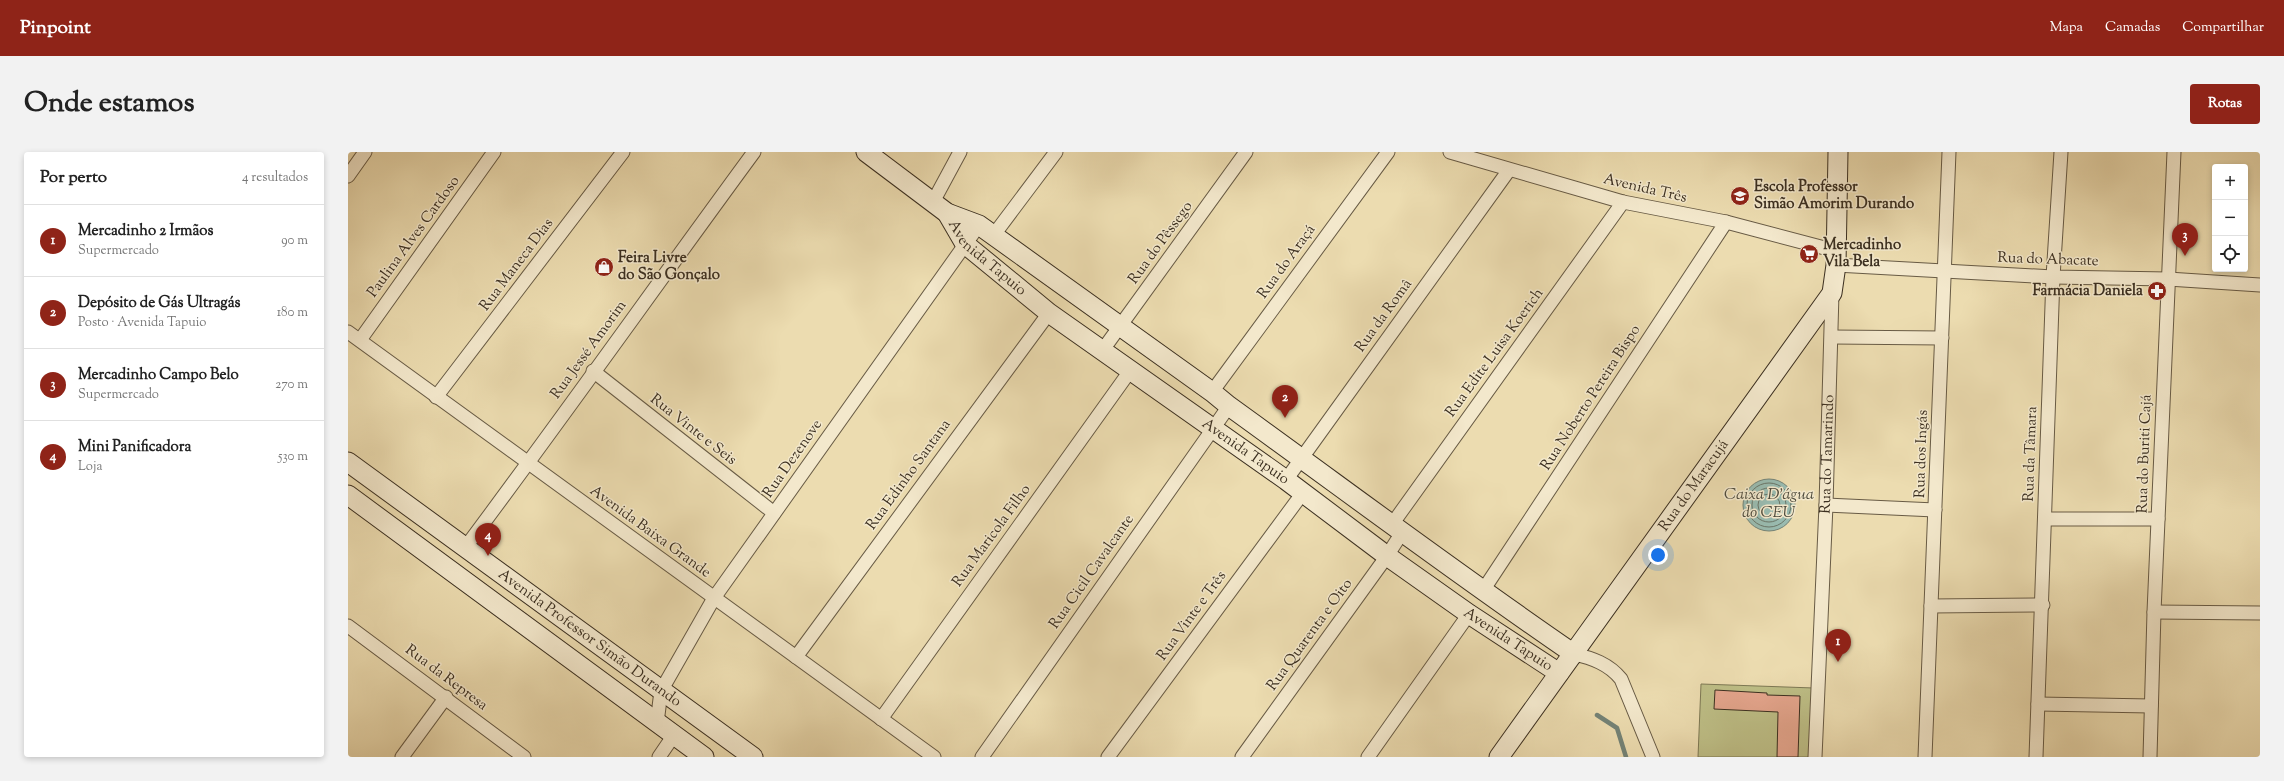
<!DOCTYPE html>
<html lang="pt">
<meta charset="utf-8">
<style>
body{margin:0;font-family:"Sorts Mill Goudy",serif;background:#f2f2f2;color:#222}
.controls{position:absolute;right:12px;top:12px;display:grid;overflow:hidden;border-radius:4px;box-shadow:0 2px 6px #0003}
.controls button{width:36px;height:36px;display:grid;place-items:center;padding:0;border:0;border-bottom:1px solid #e0e0e0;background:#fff;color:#222;font:20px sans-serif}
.you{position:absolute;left:1310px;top:403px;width:14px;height:14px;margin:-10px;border:3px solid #fff;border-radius:50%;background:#1a73e8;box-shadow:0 0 0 6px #1a73e833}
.badge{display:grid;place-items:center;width:26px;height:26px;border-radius:50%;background:#8f2418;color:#fff;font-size:13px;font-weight:700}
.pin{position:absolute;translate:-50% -33px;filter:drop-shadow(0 1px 2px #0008)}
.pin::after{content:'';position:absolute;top:21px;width:14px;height:12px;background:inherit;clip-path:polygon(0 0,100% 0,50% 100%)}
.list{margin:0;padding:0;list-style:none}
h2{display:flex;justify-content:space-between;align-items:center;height:52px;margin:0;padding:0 16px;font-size:17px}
h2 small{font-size:13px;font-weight:400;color:#767676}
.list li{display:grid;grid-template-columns:26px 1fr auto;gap:12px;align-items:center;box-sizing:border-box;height:72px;padding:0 16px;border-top:1px solid #e0e0e0}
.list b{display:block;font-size:15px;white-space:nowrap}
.list p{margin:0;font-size:13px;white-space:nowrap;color:#767676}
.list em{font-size:13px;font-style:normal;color:#767676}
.icon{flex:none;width:22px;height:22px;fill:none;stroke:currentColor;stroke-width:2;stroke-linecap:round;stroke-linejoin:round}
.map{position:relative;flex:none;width:1912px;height:605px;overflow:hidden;border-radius:4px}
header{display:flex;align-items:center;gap:24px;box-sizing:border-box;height:56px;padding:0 20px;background:#8f2418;color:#fff}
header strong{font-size:19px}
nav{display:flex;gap:22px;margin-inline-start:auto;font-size:14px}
.intro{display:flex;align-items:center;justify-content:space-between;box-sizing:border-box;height:96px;padding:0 24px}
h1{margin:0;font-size:28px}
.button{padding:10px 18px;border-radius:4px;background:#8f2418;color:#fff;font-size:14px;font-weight:700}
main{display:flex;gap:24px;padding:0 24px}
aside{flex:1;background:#fff;border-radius:4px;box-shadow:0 2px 6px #0003}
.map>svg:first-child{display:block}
.green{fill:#bebf87;stroke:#7d7854}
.water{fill:#99bbb0;stroke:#748377}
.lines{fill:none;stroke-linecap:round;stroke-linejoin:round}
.shore{stroke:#6a7668;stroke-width:1}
.stream{stroke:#748377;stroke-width:4.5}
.building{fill:#e5a68e;stroke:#3c3021}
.street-casing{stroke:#685b45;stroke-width:15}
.secondary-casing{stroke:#3c3021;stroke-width:21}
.street{stroke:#f3e8cc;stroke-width:13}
.secondary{stroke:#f3e8cc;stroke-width:19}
.labels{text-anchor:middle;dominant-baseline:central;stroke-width:3;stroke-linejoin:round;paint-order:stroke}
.poi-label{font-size:15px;font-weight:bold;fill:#3c3021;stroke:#f3e8cc;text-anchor:start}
.street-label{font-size:15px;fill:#3c3021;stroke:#f3e8cc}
.water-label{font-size:16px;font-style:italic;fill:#4f4c3e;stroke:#f3e8cc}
</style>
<header>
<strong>Pinpoint</strong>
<nav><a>Mapa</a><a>Camadas</a><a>Compartilhar</a></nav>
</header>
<div class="intro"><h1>Onde estamos</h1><a class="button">Rotas</a></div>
<main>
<aside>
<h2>Por perto<small>4 resultados</small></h2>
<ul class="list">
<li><span class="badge">1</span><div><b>Mercadinho 2 Irmãos</b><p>Supermercado</p></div><em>90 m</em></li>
<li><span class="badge">2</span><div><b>Depósito de Gás Ultragás</b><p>Posto · Avenida Tapuio</p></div><em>180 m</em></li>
<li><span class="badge">3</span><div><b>Mercadinho Campo Belo</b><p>Supermercado</p></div><em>270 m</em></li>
<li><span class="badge">4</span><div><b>Mini Panificadora</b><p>Loja</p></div><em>530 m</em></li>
</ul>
</aside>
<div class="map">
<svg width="1912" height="605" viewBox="0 0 1912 605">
<rect width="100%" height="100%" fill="#ecdcb0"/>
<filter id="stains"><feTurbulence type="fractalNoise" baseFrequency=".005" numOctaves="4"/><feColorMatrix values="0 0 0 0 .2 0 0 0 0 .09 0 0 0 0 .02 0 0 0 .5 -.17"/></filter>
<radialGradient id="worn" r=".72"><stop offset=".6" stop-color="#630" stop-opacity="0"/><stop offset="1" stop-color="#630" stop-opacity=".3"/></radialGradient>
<polygon class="green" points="1353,532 1466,536 1463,605 1350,605"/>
<circle class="water" cx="1421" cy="353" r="26"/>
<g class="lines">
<g class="shore">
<circle cx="1421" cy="353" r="22"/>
<circle cx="1421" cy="353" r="17"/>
<circle cx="1421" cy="353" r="11"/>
</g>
<polyline class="stream" points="1249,563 1269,576 1278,605"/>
</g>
<polygon class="building" points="1367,538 1419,541 1419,543 1452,544 1450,605 1429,605 1430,560 1366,557"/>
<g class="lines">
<defs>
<g id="street">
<polyline points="1102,0 1275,50 1378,70 1488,99"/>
<polyline points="0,24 17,0"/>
<polyline points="585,50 612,0"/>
<polyline points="645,84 708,0"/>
<polyline points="1488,113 1705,125 1820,127 1912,133"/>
<polyline points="0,180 586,605"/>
<polyline points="1484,185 1594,186"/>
<polyline points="12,188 146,0"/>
<polyline points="754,199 898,0"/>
<polyline points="245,219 426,361"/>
<polyline points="864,240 1040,0"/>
<polyline points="88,245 275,0"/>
<polyline points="938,328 1161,18"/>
<polyline points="1478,353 1587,358"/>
<polyline points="1697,367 1810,367"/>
<polyline points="1045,371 1275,50"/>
<path d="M 117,396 C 215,265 309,132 406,0"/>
<polyline points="1134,440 1378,70"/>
<polyline points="1583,454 1695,453"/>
<polyline points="1806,460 1912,461"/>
<polyline points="0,474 176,605"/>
<path d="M 1226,502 C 1244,506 1261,512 1273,527 L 1305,605"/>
<polyline points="448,505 701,161"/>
<polyline points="1690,552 1803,554"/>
<polyline points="533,567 782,219"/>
<polyline points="309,571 313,539 366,446 631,73"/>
<polyline points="54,605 98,545"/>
<polyline points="311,605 326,583"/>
<polyline points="634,605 881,254"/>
<polyline points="760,605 954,342"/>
<polyline points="894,605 1039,404 1055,379"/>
<polyline points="1020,605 1121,462"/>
<path id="s1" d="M 1467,605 L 1478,353 L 1484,141"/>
<polyline points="1577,605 1601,0"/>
<polyline points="1688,605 1705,125 1713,0"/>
<polyline points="1802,605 1806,460 1826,0"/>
</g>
<g id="secondary">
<path d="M 518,0 L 599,61 L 631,73 L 864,240 L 881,254 C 996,337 1109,422 1226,502"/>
<path id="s2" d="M 599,61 L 617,92 L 701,161 L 938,328 L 1039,404 L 1121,462 L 1211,521"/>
<path id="s3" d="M 0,310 L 405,605"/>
<polyline points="0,343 356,605"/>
<path id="s4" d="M 1151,605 L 1484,141 L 1488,113 L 1490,0"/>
</g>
</defs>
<use href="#street" class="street-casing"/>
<use href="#secondary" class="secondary-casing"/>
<use href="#street" class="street"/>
<use href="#secondary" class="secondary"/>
</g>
<defs>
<symbol id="school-disc" viewBox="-11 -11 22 22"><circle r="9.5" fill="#8f2418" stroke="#f3e8cc"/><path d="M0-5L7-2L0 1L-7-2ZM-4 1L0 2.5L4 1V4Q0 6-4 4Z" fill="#fff"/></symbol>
<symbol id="supermarket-disc" viewBox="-11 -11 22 22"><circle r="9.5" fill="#8f2418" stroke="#f3e8cc"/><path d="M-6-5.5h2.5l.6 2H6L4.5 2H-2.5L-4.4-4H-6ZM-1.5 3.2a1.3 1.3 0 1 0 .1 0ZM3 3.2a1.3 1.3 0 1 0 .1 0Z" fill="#fff"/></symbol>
<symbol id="shop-disc" viewBox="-11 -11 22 22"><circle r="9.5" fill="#8f2418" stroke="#f3e8cc"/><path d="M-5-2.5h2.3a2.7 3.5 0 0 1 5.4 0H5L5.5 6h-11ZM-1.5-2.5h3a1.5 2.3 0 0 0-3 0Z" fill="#fff"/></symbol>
<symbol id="pharmacy-disc" viewBox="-11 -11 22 22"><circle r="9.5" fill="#8f2418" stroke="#f3e8cc"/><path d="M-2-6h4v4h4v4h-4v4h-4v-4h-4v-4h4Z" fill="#fff"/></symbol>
</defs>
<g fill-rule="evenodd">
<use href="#school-disc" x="1381" y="33" width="22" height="22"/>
<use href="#supermarket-disc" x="1450" y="91" width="22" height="22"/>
<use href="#shop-disc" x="245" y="104" width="22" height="22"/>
<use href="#pharmacy-disc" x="1798" y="128" width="22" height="22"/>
</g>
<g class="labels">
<g class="poi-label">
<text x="1406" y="35">Escola Professor<tspan x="1406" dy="17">Simão Amorim Durando</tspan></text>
<text x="1475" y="93">Mercadinho<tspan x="1475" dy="17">Vila Bela</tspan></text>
<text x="270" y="106">Feira Livre<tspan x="270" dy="17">do São Gonçalo</tspan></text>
<text x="1795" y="139" text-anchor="end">Farmácia Daniela</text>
</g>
<g class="street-label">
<text transform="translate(1297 37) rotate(13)">Avenida Três</text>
<text transform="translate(66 85) rotate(-54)">Paulina Alves Cardoso</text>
<text transform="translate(813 91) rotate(-54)">Rua do Pêssego</text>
<text stroke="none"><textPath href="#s2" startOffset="61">Avenida Tapuio</textPath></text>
<text transform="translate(1700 108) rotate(2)">Rua do Abacate</text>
<text transform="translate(939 110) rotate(-54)">Rua do Araçá</text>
<text transform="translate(169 113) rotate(-53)">Rua Maneca Dias</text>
<text transform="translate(1036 164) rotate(-54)">Rua da Româ</text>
<text transform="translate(241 198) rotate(-54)">Rua Jessé Amorim</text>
<text transform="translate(1147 201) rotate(-54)">Rua Edite Luisa Koerich</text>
<text transform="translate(1243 246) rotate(-57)">Rua Noberto Pereira Bispo</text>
<text transform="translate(345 278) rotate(38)">Rua Vinte e Seis</text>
<text stroke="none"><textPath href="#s2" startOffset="385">Avenida Tapuio</textPath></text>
<text stroke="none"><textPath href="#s1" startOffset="303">Rua do Tamarindo</textPath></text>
<text transform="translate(1574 302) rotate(-88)">Rua dos Ingás</text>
<text transform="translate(1683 302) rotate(-88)">Rua da Tâmara</text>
<text transform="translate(1797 302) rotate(-88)">Rua do Buriti Cajá</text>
<text transform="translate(445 307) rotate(-55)">Rua Dezenove</text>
<text transform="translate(561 323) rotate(-54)">Rua Edinho Santana</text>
<text stroke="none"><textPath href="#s4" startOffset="334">Rua do Maracujá</textPath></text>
<text transform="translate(302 380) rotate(36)">Avenida Baixa Grande</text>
<text transform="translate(644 384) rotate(-54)">Rua Maricola Filho</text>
<text transform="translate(744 420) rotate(-55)">Rua Cicil Cavalcante</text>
<text transform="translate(844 464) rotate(-54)">Rua Vinte e Três</text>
<text transform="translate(962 483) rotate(-54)">Rua Quarenta e Oito</text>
<text stroke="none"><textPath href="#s3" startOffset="299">Avenida Professor Simão Durando</textPath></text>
<text stroke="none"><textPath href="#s2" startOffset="708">Avenida Tapuio</textPath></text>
<text transform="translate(98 526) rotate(37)">Rua da Represa</text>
</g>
<g class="water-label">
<text x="1421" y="343">Caixa D'água<tspan x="1421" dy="18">do CEU</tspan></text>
</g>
</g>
<rect width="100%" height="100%" filter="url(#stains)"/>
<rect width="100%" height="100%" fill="url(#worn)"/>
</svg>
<div class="controls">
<button>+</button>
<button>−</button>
<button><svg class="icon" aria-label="locate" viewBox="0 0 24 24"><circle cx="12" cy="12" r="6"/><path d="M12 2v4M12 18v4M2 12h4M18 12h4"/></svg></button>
</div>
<div class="you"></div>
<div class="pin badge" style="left:1490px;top:510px">1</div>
<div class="pin badge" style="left:937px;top:266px">2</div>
<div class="pin badge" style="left:1837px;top:104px">3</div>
<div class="pin badge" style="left:140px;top:404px">4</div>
</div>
</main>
